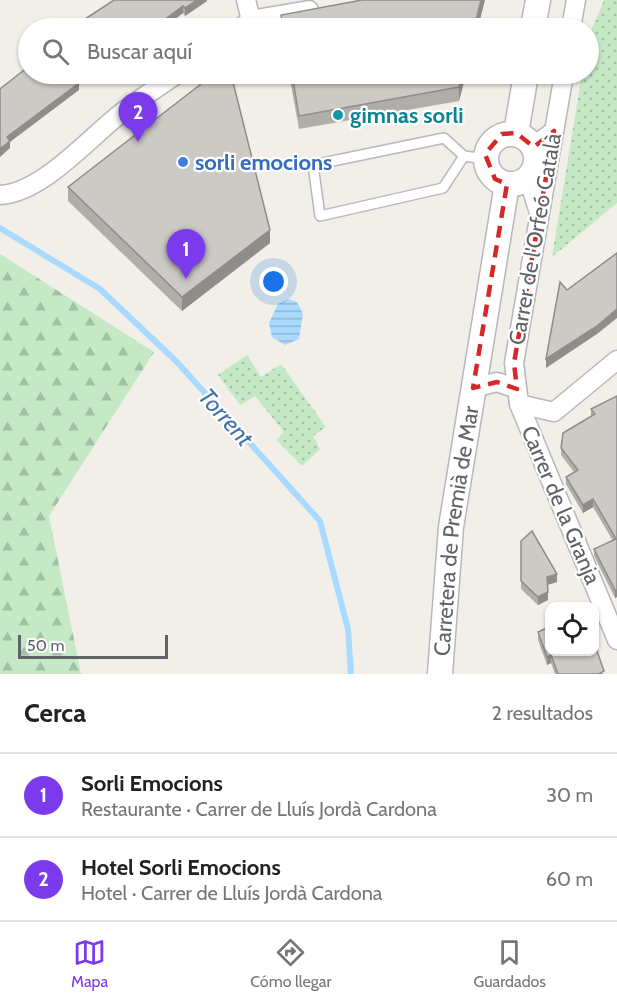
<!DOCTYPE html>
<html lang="es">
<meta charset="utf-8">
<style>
body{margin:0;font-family:Cabin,sans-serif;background:#f2f2f2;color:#222}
.controls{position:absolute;right:18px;bottom:18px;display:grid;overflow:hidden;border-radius:12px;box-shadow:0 2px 4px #0004}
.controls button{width:54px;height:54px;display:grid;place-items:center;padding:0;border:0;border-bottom:2px solid #e0e0e0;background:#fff;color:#222;font:30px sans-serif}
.scale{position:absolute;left:18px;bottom:15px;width:150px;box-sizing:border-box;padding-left:6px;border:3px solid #5f6368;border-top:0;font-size:16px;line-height:21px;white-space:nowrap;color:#5f6368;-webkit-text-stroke:4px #fff;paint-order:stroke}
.you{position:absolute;left:274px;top:282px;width:21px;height:21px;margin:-15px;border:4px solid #fff;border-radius:50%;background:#1a73e8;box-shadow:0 0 0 9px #1a73e833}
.badge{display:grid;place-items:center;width:39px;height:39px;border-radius:50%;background:#7c3aed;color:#fff;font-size:20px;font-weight:700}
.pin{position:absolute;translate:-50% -50px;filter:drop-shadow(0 2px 3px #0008)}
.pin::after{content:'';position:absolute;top:32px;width:21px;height:18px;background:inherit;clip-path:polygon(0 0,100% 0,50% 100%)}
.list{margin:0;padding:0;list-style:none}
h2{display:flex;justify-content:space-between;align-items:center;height:78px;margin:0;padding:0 24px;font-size:26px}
h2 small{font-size:20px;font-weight:400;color:#767676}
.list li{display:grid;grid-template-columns:39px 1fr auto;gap:18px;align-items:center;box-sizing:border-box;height:84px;padding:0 24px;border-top:2px solid #e0e0e0}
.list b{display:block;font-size:22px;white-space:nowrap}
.list p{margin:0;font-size:20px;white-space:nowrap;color:#767676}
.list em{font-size:20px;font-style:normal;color:#767676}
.icon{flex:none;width:33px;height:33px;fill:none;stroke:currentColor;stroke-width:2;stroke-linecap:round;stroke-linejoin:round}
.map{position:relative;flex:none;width:617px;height:674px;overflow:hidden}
.search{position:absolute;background:#fff;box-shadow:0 2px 4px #0004;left:18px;right:18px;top:18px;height:66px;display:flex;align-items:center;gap:15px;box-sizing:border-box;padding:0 21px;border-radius:33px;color:#767676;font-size:22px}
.sheet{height:246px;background:#fff}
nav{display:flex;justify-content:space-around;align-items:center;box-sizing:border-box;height:84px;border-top:2px solid #e0e0e0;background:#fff;font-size:16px;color:#767676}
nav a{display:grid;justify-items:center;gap:3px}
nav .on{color:#7c3aed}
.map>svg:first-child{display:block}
.forest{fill:url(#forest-firs)}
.park{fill:url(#park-dots)}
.water{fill:url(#water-rules)}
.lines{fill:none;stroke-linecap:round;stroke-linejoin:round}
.stream{stroke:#aadaff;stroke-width:6}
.service-casing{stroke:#b5b8bc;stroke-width:12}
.minor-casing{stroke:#b5b8bc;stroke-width:21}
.tertiary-casing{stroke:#b5b8bc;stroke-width:27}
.service{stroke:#fff;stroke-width:9}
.minor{stroke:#fff;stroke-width:18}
.tertiary{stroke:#fff;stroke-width:24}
.wall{fill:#afaea9}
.shaded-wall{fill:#8f8d8a}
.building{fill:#cccac5;stroke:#8f8d8a;stroke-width:1.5}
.marked{fill:none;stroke:#d62828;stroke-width:4.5;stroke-dasharray:12 8;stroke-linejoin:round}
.culture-dot{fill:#0f9aa8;stroke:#fff;stroke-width:2}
.shop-dot{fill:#3f7fe0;stroke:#fff;stroke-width:2}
.labels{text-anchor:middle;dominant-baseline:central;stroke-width:4.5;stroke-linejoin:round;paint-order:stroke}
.culture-label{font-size:22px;font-weight:bold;fill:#0d838f;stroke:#fff;text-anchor:start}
.shop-label{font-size:22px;font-weight:bold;fill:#366cbe;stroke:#fff;text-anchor:start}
.street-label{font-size:22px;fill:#5f6368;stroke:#fff}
.water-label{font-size:24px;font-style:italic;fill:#4174aa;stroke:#fff}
</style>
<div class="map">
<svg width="617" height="674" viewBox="0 0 617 674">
<defs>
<pattern id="forest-firs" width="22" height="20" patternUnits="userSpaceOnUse" patternTransform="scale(1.5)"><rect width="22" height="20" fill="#c5e8c5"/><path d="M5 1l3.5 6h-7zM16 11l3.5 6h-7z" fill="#a3c0a4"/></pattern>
<pattern id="park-dots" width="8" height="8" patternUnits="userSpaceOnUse" patternTransform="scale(1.5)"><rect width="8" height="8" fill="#c5e8c5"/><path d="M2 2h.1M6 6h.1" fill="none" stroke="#a3c0a4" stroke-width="1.8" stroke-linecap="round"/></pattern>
<pattern id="water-rules" width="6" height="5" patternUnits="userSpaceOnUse" patternTransform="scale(1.5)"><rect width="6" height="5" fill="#aadaff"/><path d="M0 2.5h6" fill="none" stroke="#8eb4d2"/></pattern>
</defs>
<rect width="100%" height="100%" fill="#f1efe8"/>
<polygon class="forest" points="0,254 154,352 49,516 81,674 0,674"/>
<g class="park">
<polygon points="604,0 617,0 617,203 552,257 582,74 588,74 589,36"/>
<polygon points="247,355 261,377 281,364 326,427 313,436 320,449 302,466 276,440 284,432 255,396 240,405 218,375"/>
</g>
<polygon class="water" points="288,299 297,302 303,314 299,339 285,345 272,337 269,323 278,304"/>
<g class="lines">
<polyline class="stream" points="0,228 100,289 177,362 320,521 348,629 351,674"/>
<defs>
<polyline id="service" points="464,156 443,188 320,216 313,165 444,138 464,156 485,159"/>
<g id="minor">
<polyline points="246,0 251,20"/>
<polyline points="240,28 251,20 309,10"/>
<polyline points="571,28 576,0"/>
<polyline points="564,74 514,363 519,404 617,640"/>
<polyline points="534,146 554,131"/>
<polyline points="528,177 539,213"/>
<path d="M 0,195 C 42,193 88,139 120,114 C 138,100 158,87 177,74"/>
<polyline points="473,388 497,382 517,389"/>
<polyline points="519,404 554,412 617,360"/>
</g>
<g id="tertiary">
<polyline points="533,28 538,0"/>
<polyline points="516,133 526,74"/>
<circle cx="511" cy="159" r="25"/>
<path id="s1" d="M 440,674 L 451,527 L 507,184"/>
</g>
</defs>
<use href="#service" class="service-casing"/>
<use href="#minor" class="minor-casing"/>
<use href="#tertiary" class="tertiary-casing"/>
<use href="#service" class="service"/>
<use href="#minor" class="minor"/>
<use href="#tertiary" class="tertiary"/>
</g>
<g class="wall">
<polygon points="207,0 207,1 185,16 183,13 163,28 82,28 82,21"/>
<polygon points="289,74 466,74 459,101 299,129"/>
<polygon points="68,187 270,243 182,311 68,201"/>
<polygon points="617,396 617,597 615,598 594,556 594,549 613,541 593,507 583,513 566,484 566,477 574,472 561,455 561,448 591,416 591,409"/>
<polygon points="521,541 557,582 547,585 548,600 538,605 521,589"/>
<polygon points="538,632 604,674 555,674 551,663 547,665 538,640"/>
</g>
<g class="shaded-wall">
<polygon points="197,0 207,0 207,1 185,16 185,8"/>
<polygon points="481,0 485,0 478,28 474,28"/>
<polygon points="183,6 183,13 163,28 153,28"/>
<polygon points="463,74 466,74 459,101 459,87"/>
<polygon points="79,83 79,90 10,142 10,148 0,157 0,149 7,137"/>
<polygon points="270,230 270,243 182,311 182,297"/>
<polygon points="617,309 617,318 597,334 546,368 546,359"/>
<polygon points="593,499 593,507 583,513 583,505"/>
<polygon points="557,574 557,582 547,585 547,577"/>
<polygon points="615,590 617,590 617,597 615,598"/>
<polygon points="548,592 548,600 538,605 538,597"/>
<polygon points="551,655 551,663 547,665 547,657"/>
</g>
<g class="building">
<polygon points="114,0 197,0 185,8 183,6 153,28 87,28 82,21"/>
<polygon points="362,0 481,0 474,28 283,28 281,15"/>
<polygon points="28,67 28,74 71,74 79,83 7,137 10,141 0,149 0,89"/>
<polygon points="214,74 231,74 270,230 182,297 68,187"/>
<polygon points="292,74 463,74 459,87 299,116"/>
<polygon points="617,253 617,309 597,326 546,359 560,282 567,290"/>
<polygon points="617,396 617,590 615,590 594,549 616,539 593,499 583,505 566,477 578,470 561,448 563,433 595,414 591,409"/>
<polygon points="532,531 557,574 547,577 548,592 538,597 521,581 521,541"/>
<polygon points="549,627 549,651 594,651 594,648 596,648 604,671 599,674 558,674 551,655 547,657 538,632"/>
</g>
<path class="marked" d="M 554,131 L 514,363 L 517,389 L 497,382 L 473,388 L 507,184 L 495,179 L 485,154 L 502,134 L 516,133 L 534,147 Z"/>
<circle class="culture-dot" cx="338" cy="115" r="6"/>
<circle class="shop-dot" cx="183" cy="162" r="6"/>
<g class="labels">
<g class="culture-label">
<text x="350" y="115">gimnas sorli</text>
</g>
<g class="shop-label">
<text x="195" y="162">sorli emocions</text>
</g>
<g class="street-label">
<text transform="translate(535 239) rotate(-80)">Carrer de l'Orfeó Català</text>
<text transform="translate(561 505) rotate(67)">Carrer de la Granja</text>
<text stroke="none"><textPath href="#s1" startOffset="144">Carretera de Premià de Mar</textPath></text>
</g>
<g class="water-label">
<text transform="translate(226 417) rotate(48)">Torrent</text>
</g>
</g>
</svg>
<div class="controls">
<button><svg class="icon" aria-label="locate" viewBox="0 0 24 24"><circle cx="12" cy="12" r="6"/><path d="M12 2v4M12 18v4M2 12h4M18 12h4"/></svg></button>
</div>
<div class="scale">50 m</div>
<div class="you"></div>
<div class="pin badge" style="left:186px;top:279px">1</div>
<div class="pin badge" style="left:138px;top:142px">2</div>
<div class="search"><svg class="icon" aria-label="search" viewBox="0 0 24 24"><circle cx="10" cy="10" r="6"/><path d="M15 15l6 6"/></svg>Buscar aquí</div>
</div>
<section class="sheet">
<h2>Cerca<small>2 resultados</small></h2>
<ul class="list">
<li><span class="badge">1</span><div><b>Sorli Emocions</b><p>Restaurante · Carrer de Lluís Jordà Cardona</p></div><em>30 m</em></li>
<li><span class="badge">2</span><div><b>Hotel Sorli Emocions</b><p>Hotel · Carrer de Lluís Jordà Cardona</p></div><em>60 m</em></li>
</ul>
</section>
<nav>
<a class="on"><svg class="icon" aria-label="map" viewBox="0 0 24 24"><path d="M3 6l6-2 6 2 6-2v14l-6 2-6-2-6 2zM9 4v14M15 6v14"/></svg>Mapa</a>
<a><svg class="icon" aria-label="directions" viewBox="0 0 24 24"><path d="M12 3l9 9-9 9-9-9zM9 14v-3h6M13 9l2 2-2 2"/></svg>Cómo llegar</a>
<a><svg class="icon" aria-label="saved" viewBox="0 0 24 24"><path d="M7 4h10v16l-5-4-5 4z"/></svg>Guardados</a>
</nav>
